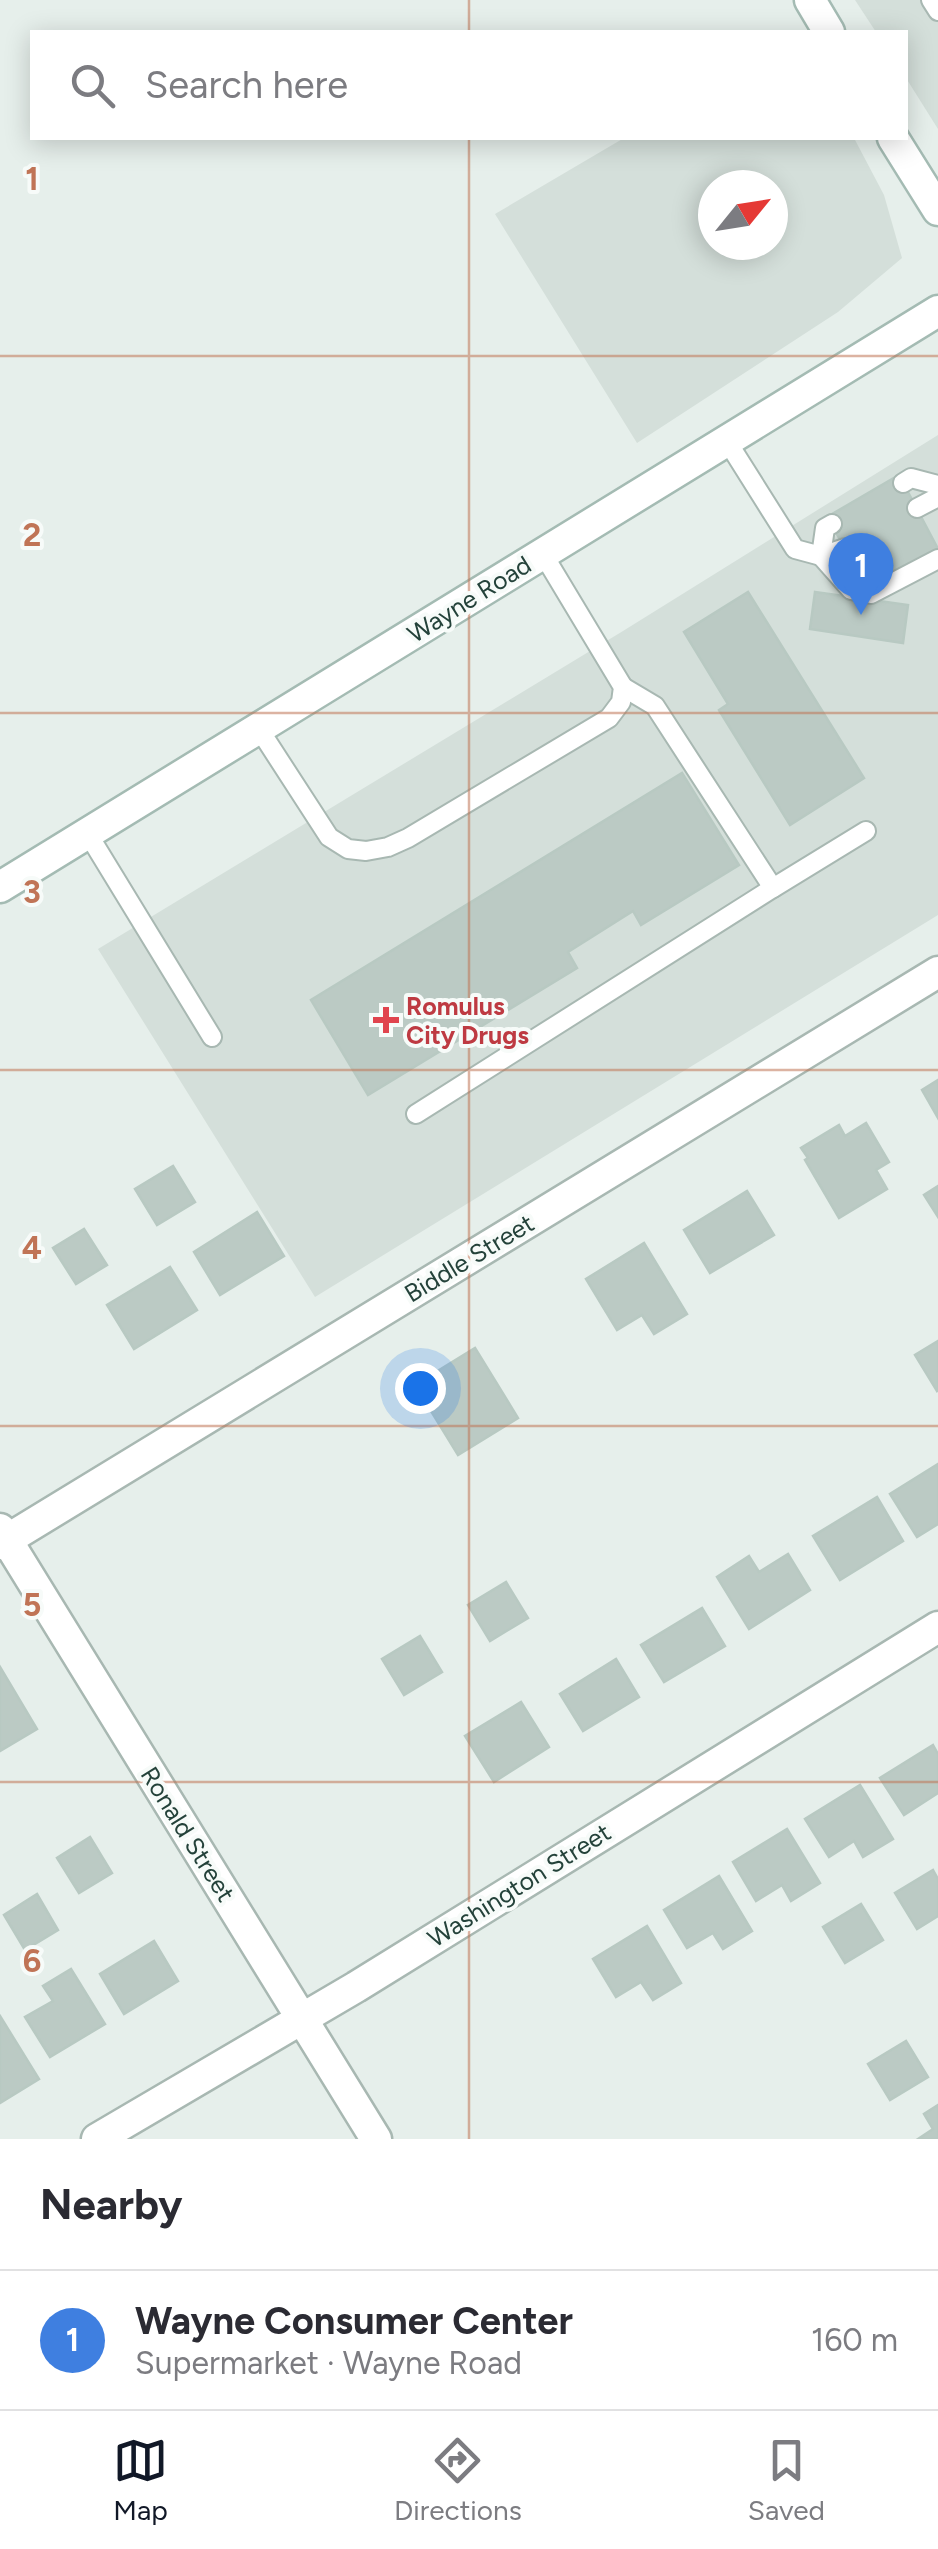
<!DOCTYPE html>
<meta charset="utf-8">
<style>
body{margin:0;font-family:Figtree,sans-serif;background:#f2f2f3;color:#2b2b33}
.compass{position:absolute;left:698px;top:170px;width:90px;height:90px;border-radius:50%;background:#fff;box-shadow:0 5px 25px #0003;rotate:60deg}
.you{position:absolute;left:420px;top:1388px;width:35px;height:35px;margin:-25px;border:8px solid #fff;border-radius:50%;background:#1a73e8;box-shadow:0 0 0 15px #1a73e833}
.badge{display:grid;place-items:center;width:65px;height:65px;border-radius:50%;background:#111827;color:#fff;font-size:32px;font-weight:700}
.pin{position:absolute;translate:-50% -82px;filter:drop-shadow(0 2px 5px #0008)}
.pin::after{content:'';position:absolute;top:52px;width:35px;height:30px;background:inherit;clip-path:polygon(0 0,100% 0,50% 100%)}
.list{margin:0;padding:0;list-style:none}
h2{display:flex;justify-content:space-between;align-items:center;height:130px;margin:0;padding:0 40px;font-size:42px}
h2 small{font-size:32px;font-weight:400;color:#7c7c81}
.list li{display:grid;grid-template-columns:65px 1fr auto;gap:30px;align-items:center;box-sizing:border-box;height:140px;padding:0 40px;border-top:2px solid #e1e1e2}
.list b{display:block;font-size:38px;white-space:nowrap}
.list p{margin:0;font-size:32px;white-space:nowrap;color:#7c7c81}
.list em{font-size:32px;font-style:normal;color:#7c7c81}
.icon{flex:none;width:55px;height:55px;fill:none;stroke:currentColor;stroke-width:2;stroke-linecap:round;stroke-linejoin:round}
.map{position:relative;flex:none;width:938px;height:2139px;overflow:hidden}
.search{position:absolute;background:#fff;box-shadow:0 5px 25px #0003;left:30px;right:30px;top:30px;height:110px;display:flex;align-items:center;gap:25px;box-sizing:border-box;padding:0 35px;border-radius:0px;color:#7c7c81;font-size:38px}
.sheet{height:270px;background:#fff}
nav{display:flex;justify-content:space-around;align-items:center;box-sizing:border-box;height:140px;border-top:2px solid #e1e1e2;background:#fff;font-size:28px;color:#7c7c81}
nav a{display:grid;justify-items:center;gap:5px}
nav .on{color:#111827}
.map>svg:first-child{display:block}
.built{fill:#d4dfda;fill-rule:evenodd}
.building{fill:#bbcac4;stroke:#b8c9c2;stroke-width:2.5}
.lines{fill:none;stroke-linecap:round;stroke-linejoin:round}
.lane-casing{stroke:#a8b8b2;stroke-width:22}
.street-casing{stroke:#a8b8b2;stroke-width:35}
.secondary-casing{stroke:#a4bbb3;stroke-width:35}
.lane{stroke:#fff;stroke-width:18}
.street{stroke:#fff;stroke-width:30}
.secondary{stroke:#fff;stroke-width:30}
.grid{fill:none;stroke:#c07456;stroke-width:2.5;stroke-opacity:0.55}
.health-dot{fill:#e0444e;stroke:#f7fbf9;stroke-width:4}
.labels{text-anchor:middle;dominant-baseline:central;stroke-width:8;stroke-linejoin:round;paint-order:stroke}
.street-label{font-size:25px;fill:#24423a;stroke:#f7fbf9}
.health-label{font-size:25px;font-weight:bold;fill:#be3a42;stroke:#f7fbf9;text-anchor:start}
.grid-label{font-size:32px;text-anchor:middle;font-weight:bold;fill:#c07456;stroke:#f7fbf9;stroke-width:8;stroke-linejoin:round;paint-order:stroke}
</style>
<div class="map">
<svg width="938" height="2139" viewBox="0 0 938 2139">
<rect width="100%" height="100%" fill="#e6efeb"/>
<g class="built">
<polygon points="855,0 938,0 938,129 906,78 906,32 876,32"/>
<path d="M 624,138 L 854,138 L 884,195 L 902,258 L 838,312 L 637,443 L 495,214 ZM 773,185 L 773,245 L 713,245 L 713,185 Z"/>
<polygon points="938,435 938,915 315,1297 98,949 623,631"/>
</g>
<g class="building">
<polygon points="899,475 938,549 868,588 827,517"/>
<polygon points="748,592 864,778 790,825 719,710 728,704 684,632"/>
<polygon points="815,592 908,605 903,643 810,629"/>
<polygon points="682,773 739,865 641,925 633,911 568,952 577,968 368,1095 311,1000"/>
<polygon points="938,1080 938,1118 922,1090"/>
<polygon points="866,1123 889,1162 876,1170 887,1189 839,1218 805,1160 808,1158 801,1148 839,1125 845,1136"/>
<polygon points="173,1166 195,1202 157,1225 135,1189"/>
<polygon points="938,1186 938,1217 924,1195"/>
<polygon points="747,1191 774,1235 710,1273 684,1230"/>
<polygon points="257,1212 284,1256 220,1295 194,1252"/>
<polygon points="84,1229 107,1265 76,1284 53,1248"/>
<polygon points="644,1243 687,1314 654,1334 642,1315 617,1330 586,1279"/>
<polygon points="170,1267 197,1310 134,1349 107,1305"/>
<polygon points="938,1341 938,1390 937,1391 915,1355"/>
<polygon points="475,1348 518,1418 458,1455 415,1385"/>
<polygon points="938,1464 938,1524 917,1537 890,1494"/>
<polygon points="877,1497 903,1541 840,1580 813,1536"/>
<polygon points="788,1554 810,1590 749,1629 717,1577 749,1556 759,1572"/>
<polygon points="506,1582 528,1618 490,1641 468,1605"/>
<polygon points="702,1608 725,1646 664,1682 641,1645"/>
<polygon points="420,1636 442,1672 404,1695 382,1659"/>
<polygon points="616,1659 639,1697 583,1731 560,1694"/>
<polygon points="0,1667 37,1729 0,1751"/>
<polygon points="521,1702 549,1747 494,1782 465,1736"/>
<polygon points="933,1745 938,1754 938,1793 904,1815 880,1778"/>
<polygon points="860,1785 893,1839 863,1857 854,1841 829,1857 805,1819"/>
<polygon points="787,1829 820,1883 791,1901 782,1885 756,1901 733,1862"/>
<polygon points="90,1837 112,1873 79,1893 57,1858"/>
<polygon points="933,1870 938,1879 938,1916 917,1929 895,1893"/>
<polygon points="719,1876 752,1931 723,1949 713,1933 687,1948 664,1910"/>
<polygon points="37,1894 58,1930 25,1950 4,1915"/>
<polygon points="861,1904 883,1940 845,1963 823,1927"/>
<polygon points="647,1926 681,1983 653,2000 641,1982 616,1997 593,1959"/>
<polygon points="154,1941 178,1981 124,2014 100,1974"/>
<polygon points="71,1969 105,2024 50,2057 25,2017 53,2001 43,1986"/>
<polygon points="0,2016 39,2079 0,2103"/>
<polygon points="906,2041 928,2077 890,2100 868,2064"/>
<polygon points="938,2105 938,2139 918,2139 933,2129 924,2114"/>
</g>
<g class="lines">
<defs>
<g id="lane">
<polyline points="931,0 938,11"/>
<polyline points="727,441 795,549 821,556 845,548"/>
<polyline points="903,483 911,478 938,485"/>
<polyline points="917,508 938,497"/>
<polyline points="832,524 825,528 821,556 851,590 871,594 938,559"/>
<polyline points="623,687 655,706 773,888 866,831"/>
<polyline points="259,729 329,837 348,849 366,851 388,847 408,838 609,718 621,702 623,687 543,554"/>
<polyline points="88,834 212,1037"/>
<polyline points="416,1114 773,888"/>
</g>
<g id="street">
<polyline points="0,1529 376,2139"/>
<polyline points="0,1544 938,972"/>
<polyline points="97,2139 356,1987 938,1627"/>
</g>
<g id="secondary">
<polyline points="810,0 829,32"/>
<polyline points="893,138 938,210"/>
<polyline points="0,887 938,311"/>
</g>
</defs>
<use href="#lane" class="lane-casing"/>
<use href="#street" class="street-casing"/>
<use href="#secondary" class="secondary-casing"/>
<use href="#lane" class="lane"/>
<use href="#street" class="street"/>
<use href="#secondary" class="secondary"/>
</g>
<path class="grid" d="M 469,0 L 469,32M 469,138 L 469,2139M 0,356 L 938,356M 0,713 L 938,713M 0,1070 L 938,1070M 0,1426 L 938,1426M 0,1782 L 938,1782"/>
<path class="health-dot" d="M381 1005h10v10h10v10h-10v10h-10v-10h-10v-10h10z"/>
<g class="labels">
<g class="street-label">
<text transform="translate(469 599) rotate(-32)">Wayne Road</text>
<text transform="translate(469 1258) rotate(-31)">Biddle Street</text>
<text transform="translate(188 1834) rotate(58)">Ronald Street</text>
<text transform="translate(519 1885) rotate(-32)">Washington Street</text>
</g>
<g class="health-label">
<text x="406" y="1006">Romulus<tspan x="406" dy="29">City Drugs</tspan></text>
</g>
</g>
<g class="grid-label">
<text x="32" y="190">1</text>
<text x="32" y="546">2</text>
<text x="32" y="903">3</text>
<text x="32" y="1259">4</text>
<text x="32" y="1616">5</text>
<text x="32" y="1972">6</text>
</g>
</svg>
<svg class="compass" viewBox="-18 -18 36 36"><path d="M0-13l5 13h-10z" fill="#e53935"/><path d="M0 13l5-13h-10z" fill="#7c7c81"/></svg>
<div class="you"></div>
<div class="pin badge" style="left:861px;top:615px;background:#3f7fe0">1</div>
<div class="search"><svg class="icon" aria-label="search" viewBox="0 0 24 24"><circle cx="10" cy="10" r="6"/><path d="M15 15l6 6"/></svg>Search here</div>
</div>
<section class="sheet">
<h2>Nearby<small></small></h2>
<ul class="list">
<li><span class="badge" style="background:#3f7fe0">1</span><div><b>Wayne Consumer Center</b><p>Supermarket · Wayne Road</p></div><em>160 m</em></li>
</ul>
</section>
<nav>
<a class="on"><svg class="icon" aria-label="map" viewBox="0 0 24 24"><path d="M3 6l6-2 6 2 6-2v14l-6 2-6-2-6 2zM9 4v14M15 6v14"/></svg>Map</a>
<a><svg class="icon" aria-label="directions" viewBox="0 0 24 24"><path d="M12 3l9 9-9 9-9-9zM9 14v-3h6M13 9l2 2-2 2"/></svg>Directions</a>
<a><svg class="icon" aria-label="saved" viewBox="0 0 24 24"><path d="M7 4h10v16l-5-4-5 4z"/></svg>Saved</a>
</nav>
